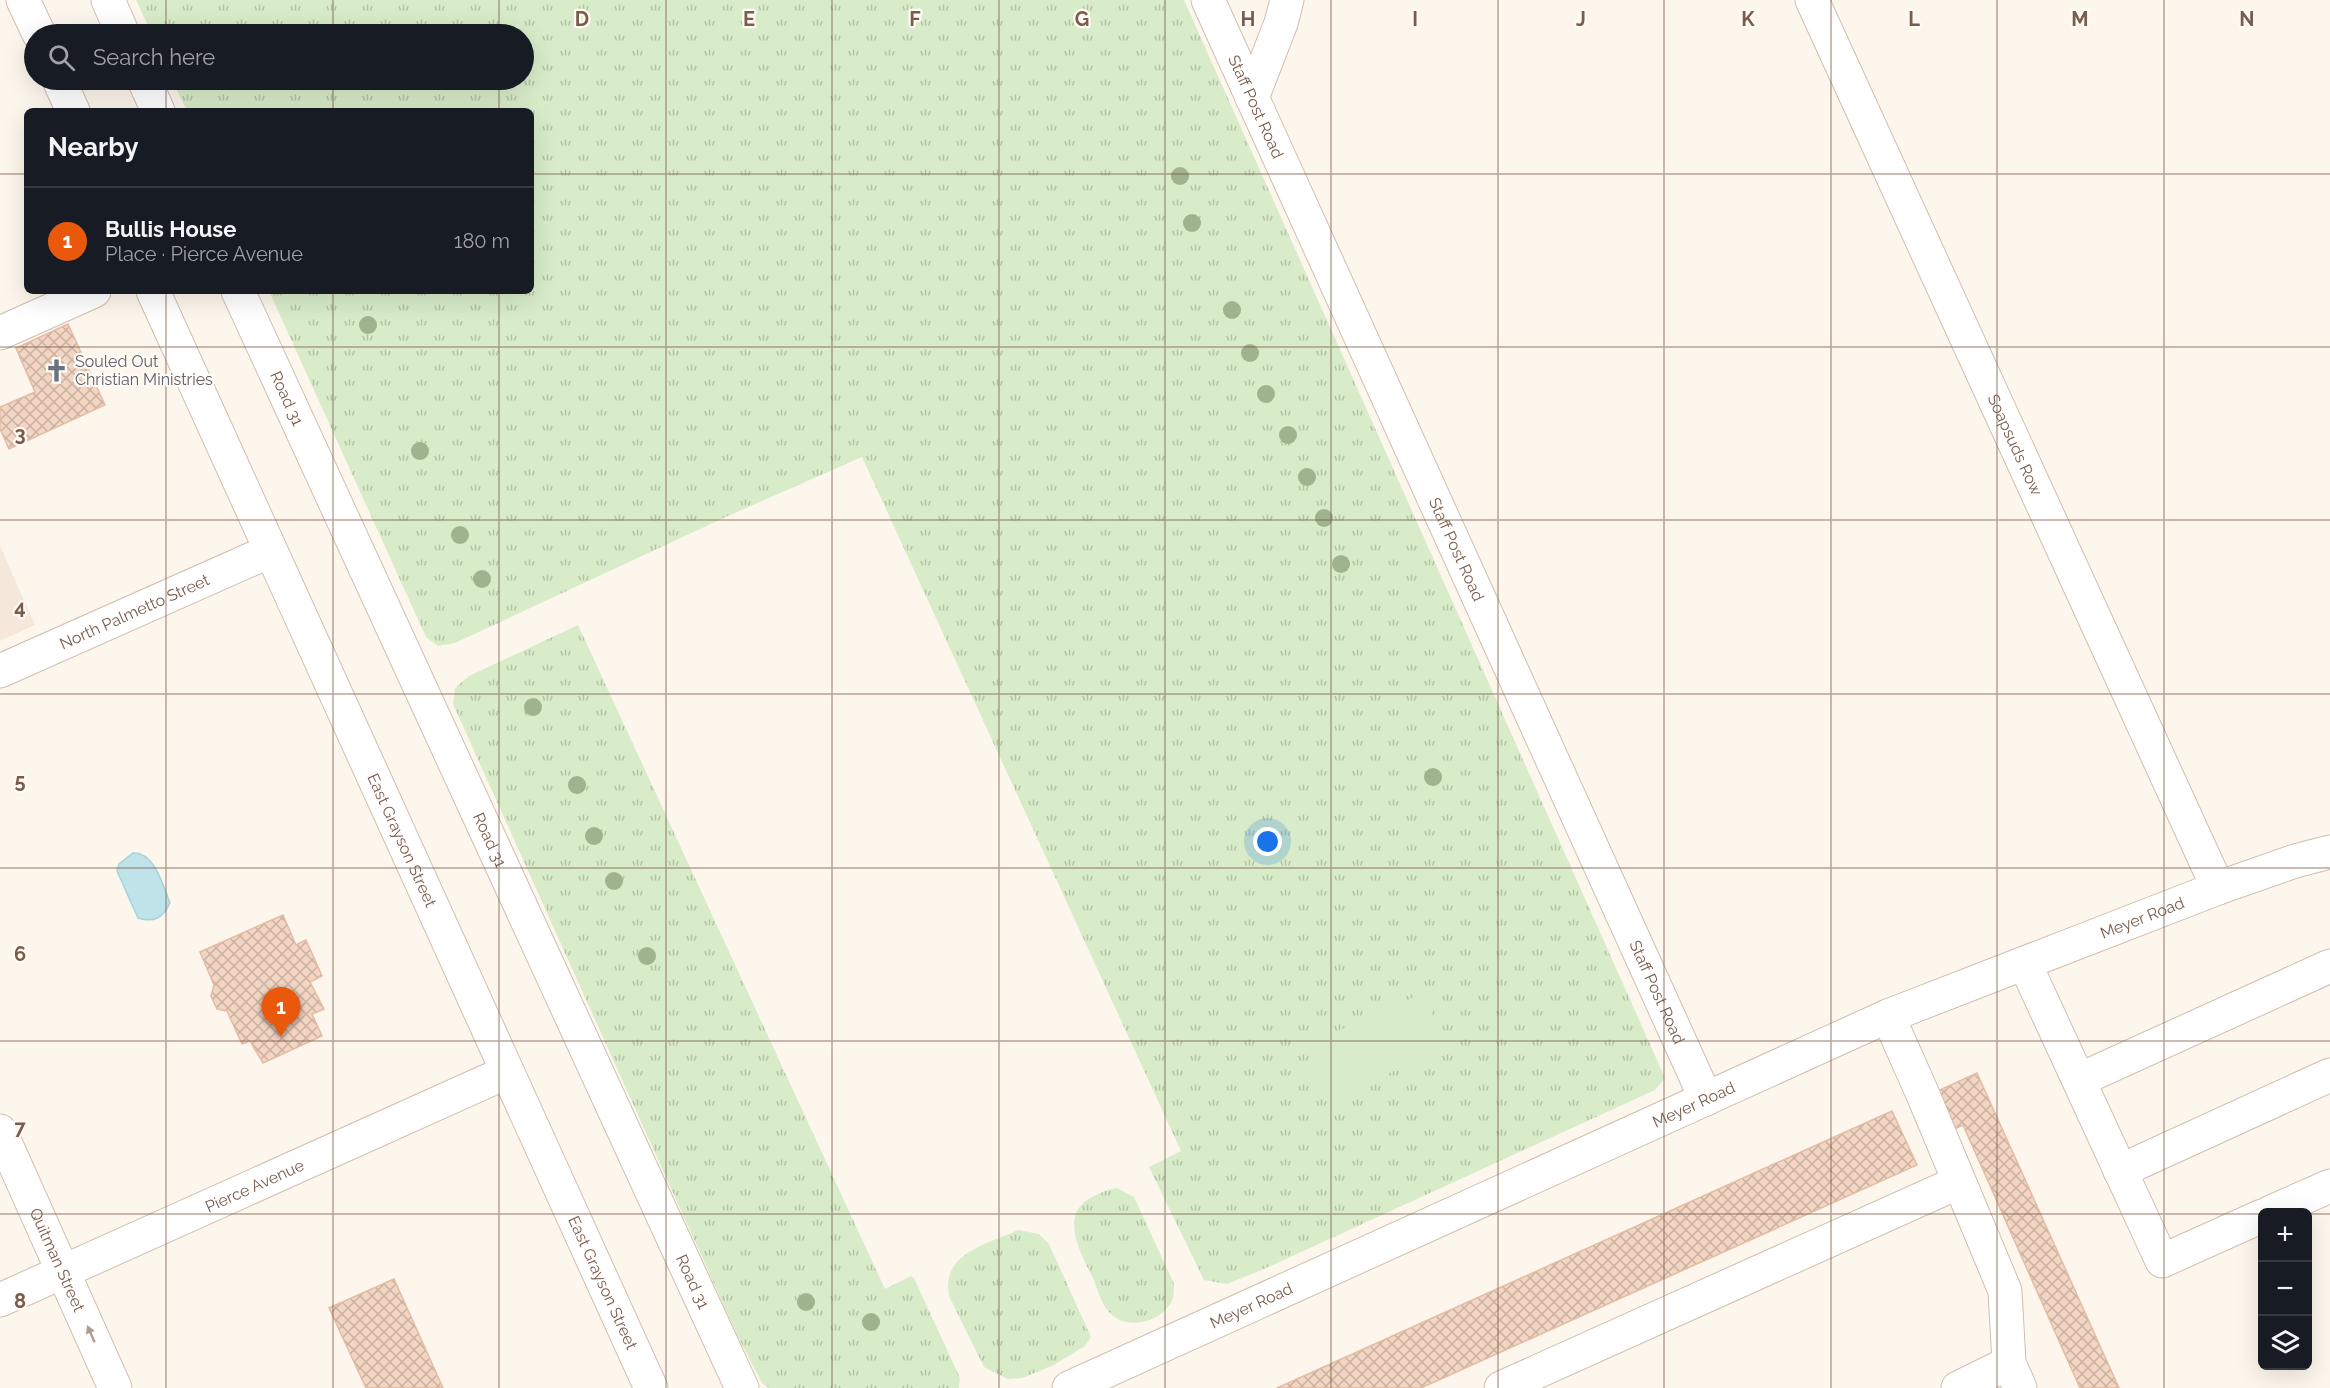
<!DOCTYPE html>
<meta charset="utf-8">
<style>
body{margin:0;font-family:Raleway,sans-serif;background:#20242c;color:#f1f3f6}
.controls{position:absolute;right:18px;bottom:18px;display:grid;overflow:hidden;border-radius:9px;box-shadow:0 6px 24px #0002}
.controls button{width:54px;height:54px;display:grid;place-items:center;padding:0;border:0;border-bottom:2px solid #363941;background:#171b24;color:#f1f3f6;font:30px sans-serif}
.you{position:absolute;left:1268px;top:842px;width:21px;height:21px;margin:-15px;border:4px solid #fff;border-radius:50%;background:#1a73e8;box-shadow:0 0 0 9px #1a73e833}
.badge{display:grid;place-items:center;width:39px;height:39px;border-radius:50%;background:#ea580c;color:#fff;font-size:20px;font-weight:700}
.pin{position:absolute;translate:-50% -50px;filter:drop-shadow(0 2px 3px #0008)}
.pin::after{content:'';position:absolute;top:32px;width:21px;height:18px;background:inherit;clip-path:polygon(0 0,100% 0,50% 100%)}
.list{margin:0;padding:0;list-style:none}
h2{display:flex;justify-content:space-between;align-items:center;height:78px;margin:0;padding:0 24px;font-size:26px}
h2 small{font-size:20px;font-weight:400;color:#9ea1a6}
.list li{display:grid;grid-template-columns:39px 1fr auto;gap:18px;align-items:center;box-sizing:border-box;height:108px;padding:0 24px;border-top:2px solid #363941}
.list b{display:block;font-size:22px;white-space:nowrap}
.list p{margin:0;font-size:20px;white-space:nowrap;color:#9ea1a6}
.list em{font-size:20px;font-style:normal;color:#9ea1a6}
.icon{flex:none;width:33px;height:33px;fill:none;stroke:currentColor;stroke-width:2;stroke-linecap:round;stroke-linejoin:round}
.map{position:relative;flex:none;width:2330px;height:1388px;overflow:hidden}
.search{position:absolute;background:#171b24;box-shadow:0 6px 24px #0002;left:24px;top:24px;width:510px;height:66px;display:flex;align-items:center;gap:15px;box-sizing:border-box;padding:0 21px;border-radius:33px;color:#9ea1a6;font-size:22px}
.panel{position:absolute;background:#171b24;box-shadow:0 6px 24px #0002;left:24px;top:108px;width:510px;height:186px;border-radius:9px}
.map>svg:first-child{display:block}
.residential{fill:#f5e8da}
.grass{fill:url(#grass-tufts)}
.garden{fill:#d8ecc9}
.water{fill:#bfe3e8;stroke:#a5d3da;stroke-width:1.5}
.building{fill:url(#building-cross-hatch);stroke:#e6bba3;stroke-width:1.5}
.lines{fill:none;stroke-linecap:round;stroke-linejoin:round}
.minor-casing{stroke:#d1beb0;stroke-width:35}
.minor{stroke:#fff;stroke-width:33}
.tree{fill:#a0b28e}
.oneway{fill:#af9d94}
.grid{fill:none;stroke:#7a5c4d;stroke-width:1.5;stroke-opacity:0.55}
.labels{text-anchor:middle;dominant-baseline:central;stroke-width:4.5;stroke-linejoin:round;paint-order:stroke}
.street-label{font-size:16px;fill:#7a5c4d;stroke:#fffaf3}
.worship-label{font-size:16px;fill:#5b616d;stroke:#fffaf3;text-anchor:start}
.grid-label{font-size:20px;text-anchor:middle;font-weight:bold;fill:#7a5c4d;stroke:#fffaf3;stroke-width:4.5;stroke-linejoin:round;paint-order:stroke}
</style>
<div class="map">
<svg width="2330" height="1388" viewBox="0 0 2330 1388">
<defs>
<pattern id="grass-tufts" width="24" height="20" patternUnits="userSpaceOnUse" patternTransform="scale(1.5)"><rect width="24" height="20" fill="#d8ecc9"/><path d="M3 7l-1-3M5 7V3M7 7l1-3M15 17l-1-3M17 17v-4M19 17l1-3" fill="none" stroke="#b4c2a5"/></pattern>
<pattern id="building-cross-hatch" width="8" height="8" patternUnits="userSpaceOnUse" patternTransform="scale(1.5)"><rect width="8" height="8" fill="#f3d5c3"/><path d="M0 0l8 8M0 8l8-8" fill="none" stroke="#cab0a1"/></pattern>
</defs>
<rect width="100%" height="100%" fill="#fdf6ec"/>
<polygon class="residential" points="0,546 35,625 0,641"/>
<g class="grass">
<polygon points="136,0 1184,0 1665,1078 1655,1090 1264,1269 1227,1284 1204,1280 1149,1167 1181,1151 862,457 728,516 455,643 438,646 426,637 269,291 531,291 531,111 187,111 172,80 524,80 524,34 152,34"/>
<polygon points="578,625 885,1289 911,1276 914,1278 960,1378 959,1388 769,1388 762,1383 737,1335 453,704 455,688 469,676"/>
<path d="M 1117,1188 L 1134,1197 L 1174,1284 C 1174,1288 1174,1294 1173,1298 C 1164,1323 1125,1332 1108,1311 C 1101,1303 1097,1288 1093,1278 C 1081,1254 1058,1214 1092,1197 C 1100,1193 1108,1189 1117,1188 Z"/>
<path d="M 1018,1230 L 1039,1234 L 1049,1244 L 1091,1337 L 1085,1346 L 1052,1366 L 1022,1378 L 1008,1379 L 984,1367 L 949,1296 C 941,1253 986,1245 1018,1230 Z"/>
</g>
<polygon class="garden" points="1423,993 1447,1047 1329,1100 1304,1046"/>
<path class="water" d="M 133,853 C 155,852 163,886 170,903 C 163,918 154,923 138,918 L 117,871 L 119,864 Z"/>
<g class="building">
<polygon points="68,324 105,405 9,449 0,429 0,407 35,392 16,348"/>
<polygon points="283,915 296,945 306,940 322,976 310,982 324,1009 312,1014 322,1036 263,1063 250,1041 242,1044 227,1011 217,1009 211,996 214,985 200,952"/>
<polygon points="1977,1073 2119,1388 2080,1388 1963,1125 1950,1131 1933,1093"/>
<polygon points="1892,1111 1917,1165 1421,1388 1277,1388"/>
<polygon points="394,1279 443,1388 366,1388 329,1308"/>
</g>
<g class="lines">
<defs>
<g id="minor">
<polyline points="23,0 39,34"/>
<polyline points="108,0 123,34"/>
<path id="s1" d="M 1208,0 L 1706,1099"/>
<path id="s2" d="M 1812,0 L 2218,888"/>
<polyline points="59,80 73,111"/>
<polyline points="144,80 158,111"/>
<polyline points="1252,98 1281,23 1287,0"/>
<path id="s3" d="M 153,291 L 651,1388"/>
<path id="s4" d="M 238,291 L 742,1388"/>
<polyline points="0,333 94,291"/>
<path id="s5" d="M 0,671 L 270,551"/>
<polyline points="2025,964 2162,1261 2262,1216"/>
<polyline points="1888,1016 1924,1097 2005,1291 2009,1363 2020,1388"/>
<polyline points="2079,1080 2330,966"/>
<path id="s6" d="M 0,1131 L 115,1388"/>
<polyline points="2120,1171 2330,1075"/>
<polyline points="2271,1212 2330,1186"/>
<path id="s7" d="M 0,1300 L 507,1072"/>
<path id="s8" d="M 1069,1388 L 1888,1016 L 2218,888 L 2295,861 L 2330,852"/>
<polyline points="1501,1388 1959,1182"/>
<polyline points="1958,1388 2009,1363"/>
</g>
</defs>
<use href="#minor" class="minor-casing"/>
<use href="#minor" class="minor"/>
</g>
<g class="tree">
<circle cx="1180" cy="176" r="9"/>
<circle cx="1192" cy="223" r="9"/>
<circle cx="1232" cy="310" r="9"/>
<circle cx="368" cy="325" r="9"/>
<circle cx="1250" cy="353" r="9"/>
<circle cx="1266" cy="394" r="9"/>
<circle cx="1288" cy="435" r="9"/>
<circle cx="420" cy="451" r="9"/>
<circle cx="1307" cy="477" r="9"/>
<circle cx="1324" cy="518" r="9"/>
<circle cx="460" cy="535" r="9"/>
<circle cx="1341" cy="564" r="9"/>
<circle cx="482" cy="579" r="9"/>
<circle cx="533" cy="707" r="9"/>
<circle cx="1433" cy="777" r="9"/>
<circle cx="577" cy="785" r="9"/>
<circle cx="594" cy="836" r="9"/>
<circle cx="614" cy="881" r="9"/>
<circle cx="647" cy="956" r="9"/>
<circle cx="806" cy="1302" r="9"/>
<circle cx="871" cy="1322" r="9"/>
</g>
<defs><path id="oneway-solid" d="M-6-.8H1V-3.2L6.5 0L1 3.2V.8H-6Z" transform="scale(1.5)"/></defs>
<use class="oneway" href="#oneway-solid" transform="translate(91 1334) rotate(-114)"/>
<path class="grid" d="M 166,0 L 166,34M 333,0 L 333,34M 499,0 L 499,34M 666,0 L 666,1388M 832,0 L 832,1388M 999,0 L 999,1388M 1165,0 L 1165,1388M 1331,0 L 1331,1388M 1498,0 L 1498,1388M 1664,0 L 1664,1388M 1831,0 L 1831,1388M 1997,0 L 1997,1388M 2164,0 L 2164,1388M 166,80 L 166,111M 333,80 L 333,111M 499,80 L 499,111M 0,174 L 27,174M 531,174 L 2330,174M 166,291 L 166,1388M 333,291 L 333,1388M 499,291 L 499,1388M 0,347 L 2330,347M 0,520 L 2330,520M 0,694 L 2330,694M 0,868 L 2330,868M 0,1041 L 2330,1041M 0,1214 L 2262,1214M 2308,1214 L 2330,1214"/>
<defs>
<symbol id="church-bare" viewBox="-9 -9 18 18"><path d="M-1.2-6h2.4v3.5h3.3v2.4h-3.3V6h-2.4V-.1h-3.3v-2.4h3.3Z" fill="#6b7280" stroke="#fffaf3" stroke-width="2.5" paint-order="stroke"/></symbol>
</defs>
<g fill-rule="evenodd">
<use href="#church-bare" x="40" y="354" width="33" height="33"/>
</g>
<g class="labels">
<g class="street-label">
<text stroke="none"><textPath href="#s1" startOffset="117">Staff Post Road</textPath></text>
<text stroke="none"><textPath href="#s4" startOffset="118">Road 31</textPath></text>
<text stroke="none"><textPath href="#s2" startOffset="489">Soapsuds Row</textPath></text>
<text stroke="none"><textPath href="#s1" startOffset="603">Staff Post Road</textPath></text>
<text stroke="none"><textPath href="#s5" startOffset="147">North Palmetto Street</textPath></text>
<text stroke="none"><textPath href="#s3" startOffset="603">East Grayson Street</textPath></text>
<text stroke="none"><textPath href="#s4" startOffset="604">Road 31</textPath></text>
<text stroke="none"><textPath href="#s8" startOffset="1172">Meyer Road</textPath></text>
<text stroke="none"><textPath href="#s1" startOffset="1089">Staff Post Road</textPath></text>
<text stroke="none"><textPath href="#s8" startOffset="686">Meyer Road</textPath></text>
<text stroke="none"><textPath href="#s7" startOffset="279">Pierce Avenue</textPath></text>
<text stroke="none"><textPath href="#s6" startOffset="141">Quitman Street</textPath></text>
<text stroke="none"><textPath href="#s4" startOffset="1090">Road 31</textPath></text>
<text stroke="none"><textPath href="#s3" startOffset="1089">East Grayson Street</textPath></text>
<text stroke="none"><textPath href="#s8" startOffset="200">Meyer Road</textPath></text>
</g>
<g class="worship-label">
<text x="75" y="361">Souled Out<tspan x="75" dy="18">Christian Ministries</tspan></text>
</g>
</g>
<g class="grid-label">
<text x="582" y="26">D</text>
<text x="749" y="26">E</text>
<text x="915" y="26">F</text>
<text x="1082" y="26">G</text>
<text x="1248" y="26">H</text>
<text x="1415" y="26">I</text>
<text x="1581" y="26">J</text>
<text x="1748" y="26">K</text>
<text x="1914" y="26">L</text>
<text x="2080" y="26">M</text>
<text x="2247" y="26">N</text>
<text x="20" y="441">3</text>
<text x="20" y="614">4</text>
<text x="20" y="788">5</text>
<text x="20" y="961">6</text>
<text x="20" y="1135">7</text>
<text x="20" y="1308">8</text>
</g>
</svg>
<div class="controls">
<button>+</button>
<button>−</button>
<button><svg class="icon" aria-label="layers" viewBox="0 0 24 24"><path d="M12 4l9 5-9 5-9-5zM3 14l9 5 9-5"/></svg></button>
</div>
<div class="you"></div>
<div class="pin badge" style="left:281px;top:1037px">1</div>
<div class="search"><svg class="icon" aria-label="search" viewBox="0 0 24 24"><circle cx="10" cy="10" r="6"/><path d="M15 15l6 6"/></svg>Search here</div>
<section class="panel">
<h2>Nearby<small></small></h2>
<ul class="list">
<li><span class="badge">1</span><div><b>Bullis House</b><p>Place · Pierce Avenue</p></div><em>180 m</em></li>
</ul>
</section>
</div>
